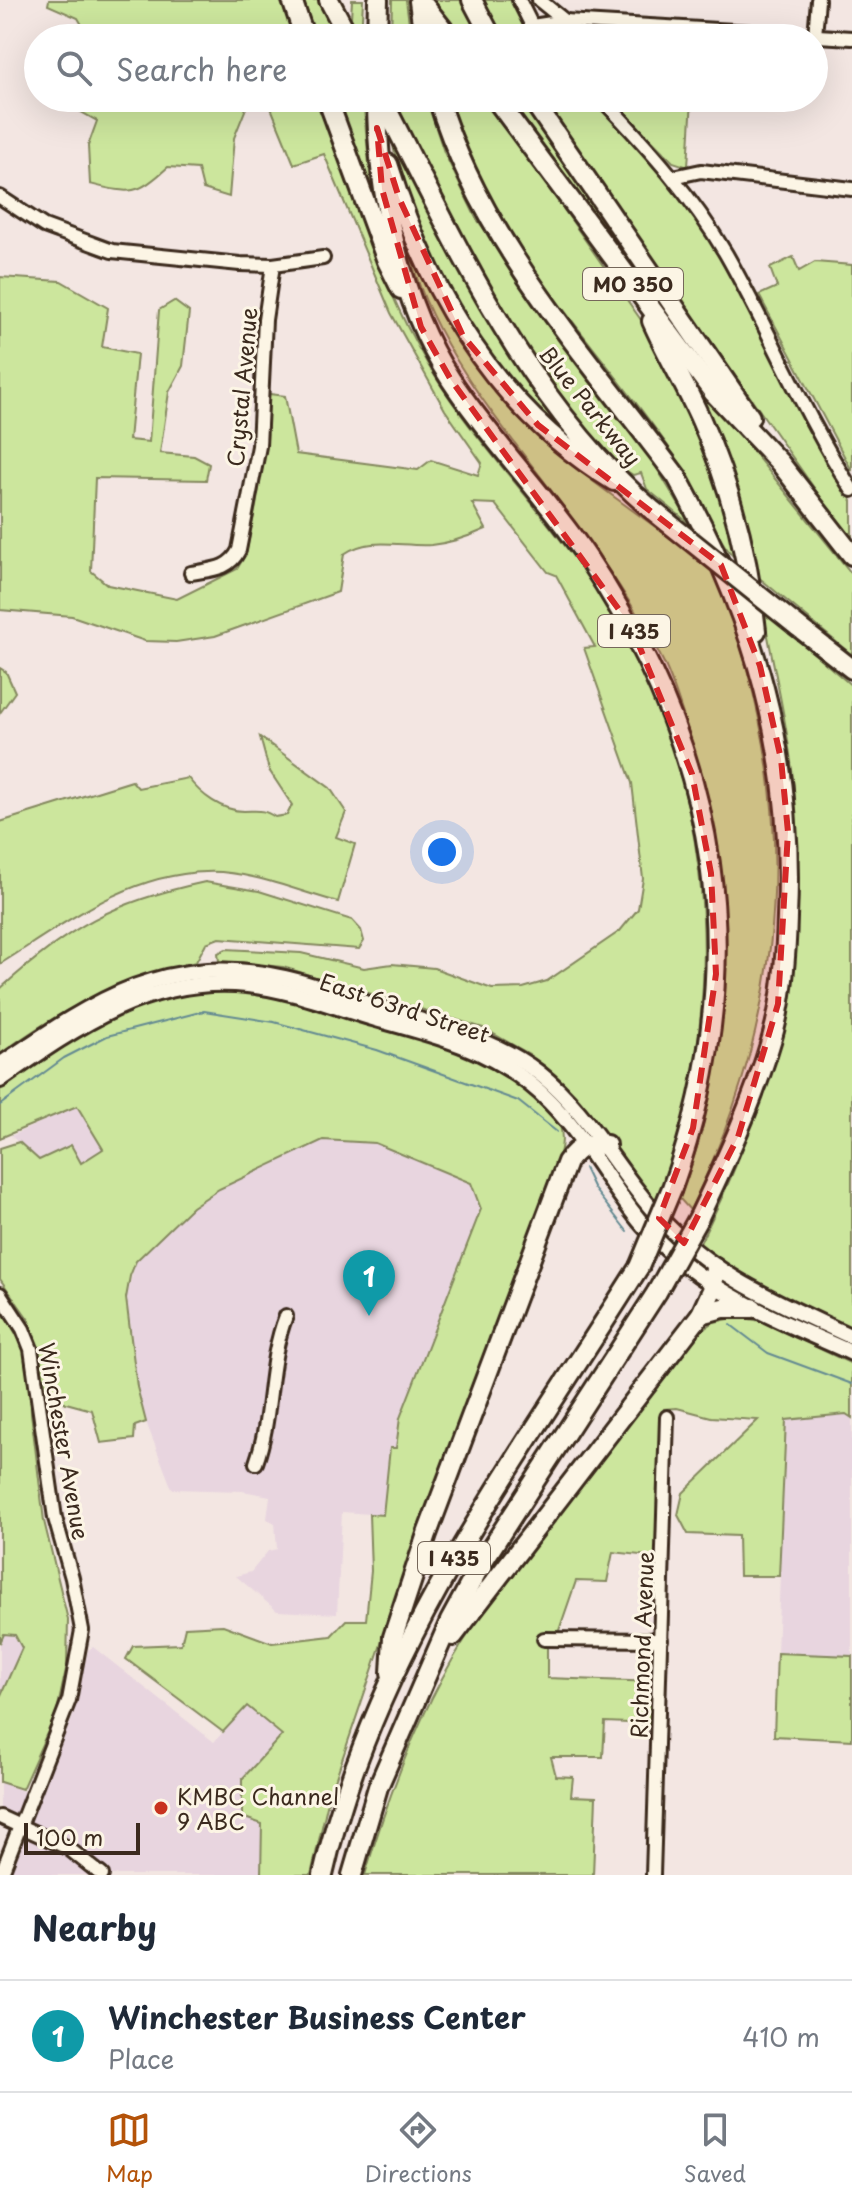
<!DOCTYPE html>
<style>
body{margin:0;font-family:"Playpen Sans",sans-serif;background:#f6f6f7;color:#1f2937}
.scale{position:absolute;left:24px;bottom:20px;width:116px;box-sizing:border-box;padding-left:8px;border:4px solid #3b2a1e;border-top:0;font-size:22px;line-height:28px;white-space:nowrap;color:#3b2a1e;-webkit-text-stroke:6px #fcf5e5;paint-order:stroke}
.you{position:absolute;left:442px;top:852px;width:28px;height:28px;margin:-20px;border:6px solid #fff;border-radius:50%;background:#1a73e8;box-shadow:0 0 0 12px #1a73e833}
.badge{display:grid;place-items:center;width:52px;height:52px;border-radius:50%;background:#b45309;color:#fff;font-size:26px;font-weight:700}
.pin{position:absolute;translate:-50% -66px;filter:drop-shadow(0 2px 4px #0008)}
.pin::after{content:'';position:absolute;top:42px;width:28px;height:24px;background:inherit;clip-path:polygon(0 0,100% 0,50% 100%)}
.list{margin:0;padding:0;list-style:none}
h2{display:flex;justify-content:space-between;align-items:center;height:104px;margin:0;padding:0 32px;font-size:34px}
h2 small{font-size:26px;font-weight:400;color:#747a83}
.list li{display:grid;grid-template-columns:52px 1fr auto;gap:24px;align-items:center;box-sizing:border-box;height:112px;padding:0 32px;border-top:2px solid #e0e1e3}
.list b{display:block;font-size:30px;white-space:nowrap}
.list p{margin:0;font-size:26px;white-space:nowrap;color:#747a83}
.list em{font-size:26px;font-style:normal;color:#747a83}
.icon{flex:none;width:44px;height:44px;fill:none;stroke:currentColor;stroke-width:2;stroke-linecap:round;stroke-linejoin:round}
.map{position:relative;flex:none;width:852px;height:1875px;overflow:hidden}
.search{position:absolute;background:#fff;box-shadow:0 8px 32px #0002;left:24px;right:24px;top:24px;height:88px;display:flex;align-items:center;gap:20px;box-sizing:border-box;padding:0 28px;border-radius:44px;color:#747a83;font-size:30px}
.sheet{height:216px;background:#fff}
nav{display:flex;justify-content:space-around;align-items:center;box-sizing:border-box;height:112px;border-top:2px solid #e0e1e3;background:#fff;font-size:22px;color:#747a83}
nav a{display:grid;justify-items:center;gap:4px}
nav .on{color:#b45309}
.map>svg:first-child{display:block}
.built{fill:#e8d5df}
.green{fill:#cce69d;stroke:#84885e;stroke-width:2}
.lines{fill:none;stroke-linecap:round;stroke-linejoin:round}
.stream{stroke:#648a92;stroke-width:2}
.minor-casing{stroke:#3b2a1e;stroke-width:18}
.major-casing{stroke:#3b2a1e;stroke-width:20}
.highway-casing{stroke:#3b2a1e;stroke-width:24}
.minor{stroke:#fcf5e5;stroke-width:12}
.major{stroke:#fcf5e5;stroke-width:14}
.highway{stroke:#fcf5e5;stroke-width:18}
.highway-bridge-casing{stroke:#3b2a1e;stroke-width:24;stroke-linecap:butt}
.highway-bridge{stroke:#fcf5e5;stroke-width:18}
.marked{fill:#d62828;fill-opacity:0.2;stroke:#d62828;stroke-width:6;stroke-dasharray:16 10;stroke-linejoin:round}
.poi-dot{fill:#c8321e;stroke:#fcf5e5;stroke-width:3}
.labels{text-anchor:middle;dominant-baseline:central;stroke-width:6;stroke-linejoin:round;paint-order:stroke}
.shield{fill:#fcf5e5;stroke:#75675a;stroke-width:2}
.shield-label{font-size:20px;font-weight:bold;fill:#3b2a1e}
.street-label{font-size:22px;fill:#3b2a1e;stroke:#fcf5e5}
.poi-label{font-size:22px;fill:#3b2a1e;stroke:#fcf5e5;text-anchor:start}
</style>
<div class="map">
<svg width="852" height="1875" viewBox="0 0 852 1875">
<rect width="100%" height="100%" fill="#f3e6e2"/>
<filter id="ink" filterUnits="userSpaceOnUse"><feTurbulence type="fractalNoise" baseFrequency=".0125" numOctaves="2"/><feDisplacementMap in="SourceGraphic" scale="16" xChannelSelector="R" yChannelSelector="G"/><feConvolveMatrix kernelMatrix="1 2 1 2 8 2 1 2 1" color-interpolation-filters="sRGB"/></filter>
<g filter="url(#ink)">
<g class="built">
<polygon points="77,1106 103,1149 81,1164 39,1160 11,1136"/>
<polygon points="323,1140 375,1143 471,1183 481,1209 400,1418 396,1448 390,1448 383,1515 342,1512 337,1614 277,1611 236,1576 251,1572 268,1551 277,1549 275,1523 267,1519 270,1496 242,1491 172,1489 146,1422 137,1387 126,1298 136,1261 192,1207 219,1189"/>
<polygon points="846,1414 852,1418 852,1656 777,1653 786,1420"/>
<polygon points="4,1634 16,1635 22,1648 0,1697 0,1643"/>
<polygon points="93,1647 214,1742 247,1706 282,1736 262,1823 261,1875 7,1875 73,1716 88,1650"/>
<polygon points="0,1782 28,1793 19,1814 0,1811"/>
</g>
<g class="green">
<polygon points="49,0 285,0 299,38 94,38 88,35 78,18 48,5"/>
<polygon points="296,0 322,0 343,38 310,38"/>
<polygon points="352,0 363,0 361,38 351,18"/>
<polygon points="392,0 406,0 411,38 391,38"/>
<polygon points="427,0 466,0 484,38 462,38 444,14 444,38 432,38"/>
<polygon points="481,0 513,0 536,38 500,38"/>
<polygon points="556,28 694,35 694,38 552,38 549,30"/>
<path d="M 81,98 L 250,98 L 234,138 L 229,197 L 203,189 L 198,169 L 168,167 C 136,196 131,194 90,184 L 88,146 L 97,121 L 76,109 Z"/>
<path d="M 267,98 L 321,98 C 351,180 375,270 418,347 C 461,427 525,489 577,562 C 715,752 738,985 657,1204 L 587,1109 L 549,1072 L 528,1057 L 529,1054 L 483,1028 L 283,967 L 219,961 L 218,953 L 226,949 L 301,953 L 364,968 L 392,964 L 434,968 L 492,989 L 523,988 L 547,981 L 620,931 L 638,909 L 643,879 L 632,783 L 584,648 L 595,647 L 556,575 L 548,572 L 495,504 L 472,503 L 486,529 C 468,537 451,543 431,545 C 401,547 369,536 344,554 L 338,592 L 215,636 L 176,642 L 145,641 L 72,616 L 0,610 L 0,277 L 61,281 L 108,308 L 102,347 L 137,354 L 129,440 L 149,442 L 159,310 L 174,301 L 189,312 L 183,366 L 169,392 L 160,453 L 194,456 L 209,464 L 206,480 L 95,478 L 91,571 L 108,585 L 177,599 L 237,569 L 246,554 L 256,506 L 267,440 L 269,394 L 285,396 L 296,454 L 418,470 L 431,460 L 478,475 L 482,463 L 445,410 L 391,313 L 324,154 L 294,164 Z"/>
<polygon points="333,98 363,98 370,175 380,222"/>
<path d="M 389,98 L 426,98 L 444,152 L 476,218 L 644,447 L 691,525 L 647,489 L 641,473 L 633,475 L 616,464 L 537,373 L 468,252 L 434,181 L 426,195 C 476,292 521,387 598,465 C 492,388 390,233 389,98 Z"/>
<path d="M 447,98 L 486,98 L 648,330 L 708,451 L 742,565 C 715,543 700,493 679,462 C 626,384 562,315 512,236 C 484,192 464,146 447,98 Z"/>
<polygon points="505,98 522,98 732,399 672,327"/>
<polygon points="540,98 595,98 650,156 702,225 852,501 852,542"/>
<polygon points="610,98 692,98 688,167 673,162"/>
<path d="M 407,241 C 448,328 490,404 569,463 C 606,492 644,518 681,546 C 691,554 707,562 715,572 C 727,587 741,648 747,669 C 799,858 776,1036 690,1210 L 680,1199 C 735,1048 740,890 690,737 C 682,712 675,686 664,663 C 636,606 599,556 562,505 C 504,427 426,340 407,241 Z"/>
<polygon points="793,257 799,271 815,262 852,265 852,471 759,295 777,287 770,268"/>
<polygon points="674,354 852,574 852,655 757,576"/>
<path d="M 763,610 L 852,686 L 852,1329 L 755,1283 L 698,1247 C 775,1096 810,960 794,790 C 789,730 774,670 763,610 Z"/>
<polygon points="0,668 6,672 15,692 0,713"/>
<path d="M 260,737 L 330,788 L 346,812 L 336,837 L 355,844 L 338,902 C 297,891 249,870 206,872 C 127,874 64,924 0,964 L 0,822 L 132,781 L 138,788 L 188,778 C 201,795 222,811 244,811 C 258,811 263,809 275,817 L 287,815 L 292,805 L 269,770 Z"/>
<path d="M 205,882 L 259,891 L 352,920 L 361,930 L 364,941 L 359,949 L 219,938 L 206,943 L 196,962 C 116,981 66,1006 0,1054 L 0,989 C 70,926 112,902 205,882 Z"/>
<path d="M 230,989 C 300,995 394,1025 460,1051 C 473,1056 489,1060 500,1067 C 513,1075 548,1103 555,1115 C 566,1132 562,1150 556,1168 L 401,1585 L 328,1801 L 311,1875 L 261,1875 L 262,1824 L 242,1817 L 242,1779 L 282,1735 L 247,1706 L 223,1732 L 126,1659 L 133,1646 L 181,1644 L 185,1627 L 223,1625 L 272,1643 L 331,1636 L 346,1620 L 366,1620 L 371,1571 L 369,1514 L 383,1515 L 390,1448 L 396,1448 L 400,1418 L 481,1209 L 471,1183 L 375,1143 L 323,1140 L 219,1189 L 192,1207 L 136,1261 L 130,1276 L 126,1298 L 137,1387 L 146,1422 L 135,1426 L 134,1439 L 101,1443 L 92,1410 L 66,1403 L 47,1390 L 29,1320 L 0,1279 L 0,1148 L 19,1142 L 39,1160 L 71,1145 L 81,1163 L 103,1149 L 77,1106 L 0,1138 L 0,1090 C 49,1055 102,1010 162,996 C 183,991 208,991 230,989 Z"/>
<polygon points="0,1305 21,1343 30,1372 31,1413 44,1521 68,1620 67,1665 57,1711 22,1789 0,1782 0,1697 22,1648 15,1635 4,1634 0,1643"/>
<path d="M 738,1317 L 761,1321 L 852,1364 L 852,1418 L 846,1414 L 786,1420 L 779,1576 L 739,1576 L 738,1536 L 688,1534 L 678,1515 L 683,1493 L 758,1420 L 711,1417 L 677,1408 L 664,1409 L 658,1557 L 613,1552 L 607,1582 L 576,1581 L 556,1639 L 547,1639 L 547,1678 L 656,1682 L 653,1724 L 605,1722 L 603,1757 L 551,1757 L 556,1776 L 573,1777 L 571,1796 L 596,1797 L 593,1875 L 365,1875 C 390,1789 424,1698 475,1624 C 543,1523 624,1429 698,1333 L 714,1322 Z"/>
<polygon points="777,1653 852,1656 852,1740 774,1736"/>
</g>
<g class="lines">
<g class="stream">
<polyline points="0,1105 64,1058 107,1036 204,1011 274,1022 377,1050 518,1101 557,1132"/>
<polyline points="584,1168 594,1189 627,1231"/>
<polyline points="731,1325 768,1353 852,1384"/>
</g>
<defs>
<g id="minor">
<polyline points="519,0 532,26 543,38"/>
<polyline points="539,0 565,21"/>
<polyline points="532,26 565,21 852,38"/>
<polyline points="815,36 818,0"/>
<path d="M 601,98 C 648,147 692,196 726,254 C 770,331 804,415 852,490"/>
<polyline points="673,177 701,171 852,189"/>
<polyline points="0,197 44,226 112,251 240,264 273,265 323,258"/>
<path d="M 191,573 C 212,569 229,570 239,550 L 259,446 L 265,320 L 273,265"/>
<polyline points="0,1294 23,1329 31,1349 55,1518 72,1578 82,1630 69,1700 1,1875"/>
<path d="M 256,1463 C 273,1416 267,1364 286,1316"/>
<polyline points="544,1639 661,1640"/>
<polyline points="0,1817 68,1848 102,1875"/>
<polyline points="653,1875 667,1417"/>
</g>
<g id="major">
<path d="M 0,1065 C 94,1001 165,951 285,978 C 320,986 354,1000 389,1011 C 441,1027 495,1039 539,1073 C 589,1112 616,1171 659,1217 C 715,1278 778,1302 852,1337"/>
<path d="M 0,1080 C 76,1027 149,975 247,985 C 290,989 334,1007 376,1019 C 431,1034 485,1047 530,1084 C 578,1122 604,1179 643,1225 C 701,1291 774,1318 852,1353"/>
</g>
<g id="highway">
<polyline points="292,0 305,38"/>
<polyline points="329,0 349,38"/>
<polyline points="420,0 450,38"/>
<polyline points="472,0 492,38"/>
<polyline points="419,1 424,38"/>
<polyline points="377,38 378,0"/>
<polyline points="327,98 387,261 401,289"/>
<path d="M 377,98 C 377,190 400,303 451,380 C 492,442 546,496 587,557 C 720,755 753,962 672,1188"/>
<path d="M 381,98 C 456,242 525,401 651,509"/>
<path d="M 438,98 C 480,240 590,360 677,477 C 755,619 795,754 787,917 C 786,956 783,1000 772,1038 C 754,1100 727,1158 699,1217"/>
<polyline points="495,98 713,392 780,463 852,555"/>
<polyline points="531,98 750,417"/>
<path d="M 388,164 C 428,293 497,410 614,481"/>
<path d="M 652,321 C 667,355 686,386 701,420 C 731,487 749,558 756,631"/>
<polyline points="797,626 852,669"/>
<polyline points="701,1314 723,1308 753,1308"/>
<polyline points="453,1636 701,1314 713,1288 715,1268"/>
<path d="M 391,1673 L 393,1637 L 427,1534 L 567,1162 C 579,1145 587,1144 606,1145"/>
<path d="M 323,1875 C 374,1649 518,1460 639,1267"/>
<polyline points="352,1875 378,1787 450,1621 481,1564 657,1292"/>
</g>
</defs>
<use href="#minor" class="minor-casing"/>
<use href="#major" class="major-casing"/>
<use href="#highway" class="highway-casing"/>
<use href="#minor" class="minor"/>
<use href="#major" class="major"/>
<use href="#highway" class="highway"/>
<defs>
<g id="highway-bridge">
<polyline points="651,509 797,626"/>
<polyline points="639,1267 672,1188"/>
<polyline points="657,1292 699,1217"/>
</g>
</defs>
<use href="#highway-bridge" class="highway-bridge-casing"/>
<use href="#highway-bridge" class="highway-bridge"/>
</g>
</g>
<path class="marked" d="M 377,128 L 399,198 L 463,336 L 538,425 L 721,565 L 760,666 L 781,759 L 788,832 L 778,1004 L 738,1137 L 684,1243 L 659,1218 L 693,1128 L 716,974 L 711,873 L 692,774 L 631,626 L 451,380 L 421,327 L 382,189 Z"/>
<circle class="poi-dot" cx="161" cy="1808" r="8"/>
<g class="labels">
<g class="shield">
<rect x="583" y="268" width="100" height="32" rx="6"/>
<rect x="598" y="615" width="72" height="32" rx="6"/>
<rect x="418" y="1542" width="72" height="32" rx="6"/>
</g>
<g class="shield-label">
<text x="633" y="284">MO 350</text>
<text x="634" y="631">I 435</text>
<text x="454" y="1558">I 435</text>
</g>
<g class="street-label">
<text transform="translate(241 387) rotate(-85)">Crystal Avenue</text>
<text transform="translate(591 405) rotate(51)">Blue Parkway</text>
<text transform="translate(405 1007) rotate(18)">East 63rd Street</text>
<text transform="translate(65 1441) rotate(80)">Winchester Avenue</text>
<text transform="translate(641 1645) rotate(-88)">Richmond Avenue</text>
</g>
<g class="poi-label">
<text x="177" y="1795">KMBC Channel<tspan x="177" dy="25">9 ABC</tspan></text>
</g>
</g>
</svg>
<div class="scale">100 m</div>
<div class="you"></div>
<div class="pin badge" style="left:369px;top:1316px;background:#0f9aa8">1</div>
<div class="search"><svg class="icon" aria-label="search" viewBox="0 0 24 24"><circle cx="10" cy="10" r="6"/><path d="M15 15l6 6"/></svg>Search here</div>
</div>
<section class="sheet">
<h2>Nearby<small></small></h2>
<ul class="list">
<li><span class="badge" style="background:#0f9aa8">1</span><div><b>Winchester Business Center</b><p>Place</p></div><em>410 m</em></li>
</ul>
</section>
<nav>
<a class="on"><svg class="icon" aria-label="map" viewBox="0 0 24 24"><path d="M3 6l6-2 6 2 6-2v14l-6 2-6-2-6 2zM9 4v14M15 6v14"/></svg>Map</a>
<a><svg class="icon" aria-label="directions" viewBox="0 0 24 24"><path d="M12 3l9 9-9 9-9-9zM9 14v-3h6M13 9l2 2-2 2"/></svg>Directions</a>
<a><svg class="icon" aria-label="saved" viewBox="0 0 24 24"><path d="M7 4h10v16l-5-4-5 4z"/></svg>Saved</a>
</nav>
